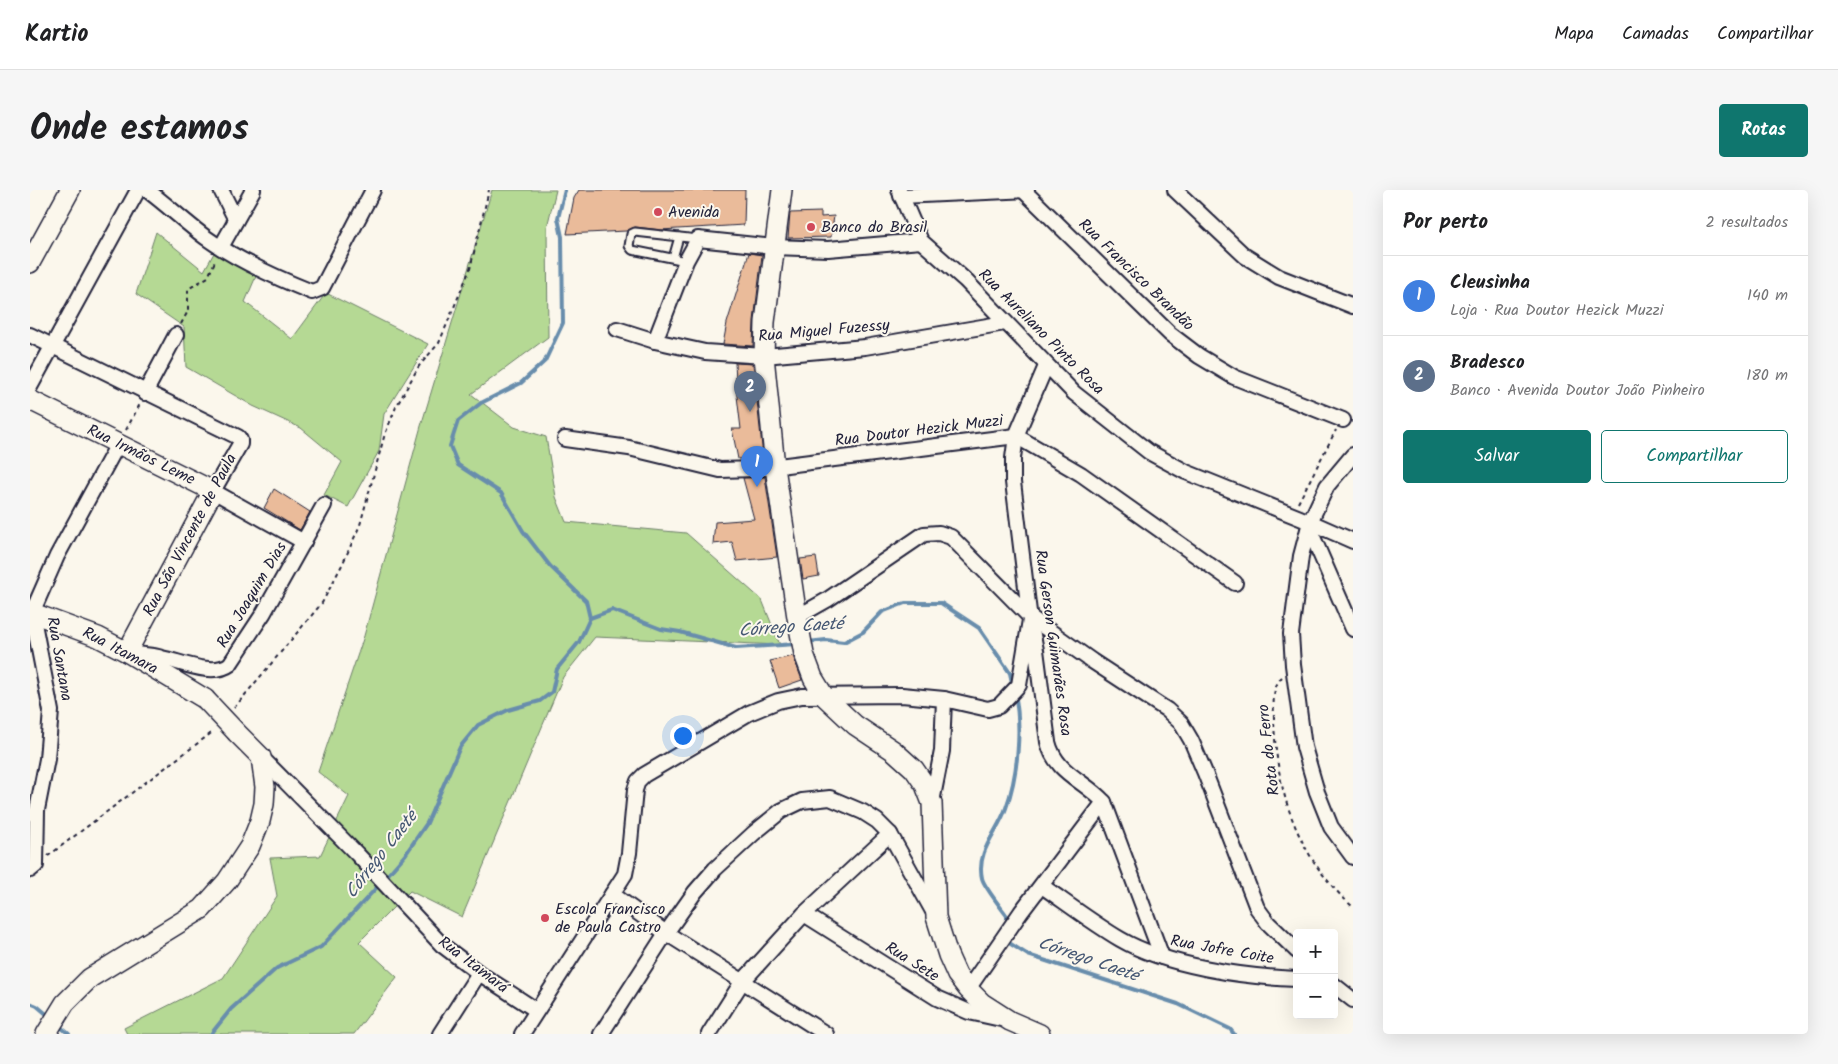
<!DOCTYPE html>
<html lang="pt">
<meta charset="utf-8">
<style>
body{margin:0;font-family:Kalam,sans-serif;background:#f6f6f6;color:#202124}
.controls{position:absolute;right:15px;bottom:15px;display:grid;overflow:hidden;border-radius:5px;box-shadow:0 5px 20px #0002}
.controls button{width:45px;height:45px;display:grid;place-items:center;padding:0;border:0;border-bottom:1px solid #e0e0e0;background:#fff;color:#202124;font:25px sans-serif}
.you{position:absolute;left:652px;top:545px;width:18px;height:18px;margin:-12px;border:4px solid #fff;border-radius:50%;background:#1a73e8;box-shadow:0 0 0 8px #1a73e833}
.badge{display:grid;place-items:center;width:32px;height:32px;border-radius:50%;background:#0f766e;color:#fff;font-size:16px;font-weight:700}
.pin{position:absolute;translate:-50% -41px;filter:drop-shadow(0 1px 2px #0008)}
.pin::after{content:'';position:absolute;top:26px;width:18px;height:15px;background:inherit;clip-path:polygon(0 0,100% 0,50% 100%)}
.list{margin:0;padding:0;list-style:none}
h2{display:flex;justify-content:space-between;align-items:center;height:65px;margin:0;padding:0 20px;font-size:21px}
h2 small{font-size:16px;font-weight:400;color:#757577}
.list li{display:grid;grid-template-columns:32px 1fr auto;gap:15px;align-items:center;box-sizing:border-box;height:80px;padding:0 20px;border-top:1px solid #e0e0e0}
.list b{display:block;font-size:19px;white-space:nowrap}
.list p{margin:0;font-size:16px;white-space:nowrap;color:#757577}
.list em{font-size:16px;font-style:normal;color:#757577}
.actions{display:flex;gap:10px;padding:15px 20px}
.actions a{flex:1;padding:11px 0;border:1px solid #0f766e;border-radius:5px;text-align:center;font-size:18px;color:#0f766e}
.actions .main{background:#0f766e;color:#fff}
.map{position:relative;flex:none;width:1323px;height:844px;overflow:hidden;border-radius:5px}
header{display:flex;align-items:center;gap:30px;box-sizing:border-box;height:70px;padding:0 25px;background:#fff;border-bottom:1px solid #e0e0e0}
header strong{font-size:24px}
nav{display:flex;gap:28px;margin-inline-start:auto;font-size:18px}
.intro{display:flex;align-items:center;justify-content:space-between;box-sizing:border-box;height:120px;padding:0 30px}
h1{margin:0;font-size:35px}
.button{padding:12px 22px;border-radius:5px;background:#0f766e;color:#fff;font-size:18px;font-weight:700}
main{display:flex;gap:30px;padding:0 30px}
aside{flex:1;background:#fff;border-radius:5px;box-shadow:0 5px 20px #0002}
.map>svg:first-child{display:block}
.green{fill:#b5d994;stroke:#6c7e68}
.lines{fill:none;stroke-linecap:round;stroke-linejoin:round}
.stream{stroke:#688dac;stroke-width:4}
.building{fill:#eabb9a;stroke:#22223b}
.lane-casing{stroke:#22223b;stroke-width:11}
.street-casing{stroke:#22223b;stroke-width:18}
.secondary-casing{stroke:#22223b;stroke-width:22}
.path{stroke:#22223b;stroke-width:2;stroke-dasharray:4 4;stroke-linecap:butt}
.lane{stroke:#fbf7ec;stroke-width:7}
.street{stroke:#fbf7ec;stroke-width:14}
.secondary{stroke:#fbf7ec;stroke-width:19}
.secondary-bridge-casing{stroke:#22223b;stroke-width:22;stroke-linecap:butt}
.secondary-bridge{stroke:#fbf7ec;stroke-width:19}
.poi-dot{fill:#d1495b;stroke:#fbf7ec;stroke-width:2}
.labels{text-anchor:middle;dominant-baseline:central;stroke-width:4;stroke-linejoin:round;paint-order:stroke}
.poi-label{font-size:16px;fill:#22223b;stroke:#fbf7ec;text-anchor:start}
.street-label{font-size:16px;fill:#22223b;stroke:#fbf7ec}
.water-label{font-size:18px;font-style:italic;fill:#455773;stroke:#fbf7ec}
</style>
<header>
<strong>Kartio</strong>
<nav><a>Mapa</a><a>Camadas</a><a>Compartilhar</a></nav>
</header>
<div class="intro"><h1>Onde estamos</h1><a class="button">Rotas</a></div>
<main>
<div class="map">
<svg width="1323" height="844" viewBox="0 0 1323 844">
<rect width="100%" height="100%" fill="#fbf7ec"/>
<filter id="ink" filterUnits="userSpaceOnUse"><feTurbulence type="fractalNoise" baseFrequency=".02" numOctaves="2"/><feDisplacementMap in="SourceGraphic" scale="10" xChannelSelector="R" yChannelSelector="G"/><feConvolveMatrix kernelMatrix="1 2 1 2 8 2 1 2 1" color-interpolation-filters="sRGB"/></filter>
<g filter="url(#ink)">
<g class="green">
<polygon points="462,0 526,0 517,37 518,147 441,204 484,237 516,247 526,307 536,332 656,343 732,410 750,455 565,447 533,487 432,727 380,701 329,752 367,787 324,844 97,844 94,838 193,788 247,706 240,668 290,666 319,606 288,582 334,446 391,236"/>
<polygon points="126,42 174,81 184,63 227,84 215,112 262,149 296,103 398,154 354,224 349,261 318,317 294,305 312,272 271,238 223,216 156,177 154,137 106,104"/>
</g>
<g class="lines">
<g class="stream">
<polyline points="535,0 528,28 532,47 533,133 515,171 491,193 451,213 428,231 420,256 428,275 471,303 493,341 520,376 556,411 560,428"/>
<polyline points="778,452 796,450 814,452 833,442 852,422 875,413 911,413 949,438 980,483 983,497"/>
<polyline points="355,688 375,665 397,633 430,557 448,535 478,520 510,511 522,502 527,479 549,452 560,428 582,420 631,439 650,442 706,458 766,454"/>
<path d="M 977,734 L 977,726 C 972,719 953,695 952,688 C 946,661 968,642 976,618 C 988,585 992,538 985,504"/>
<polyline points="976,748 976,751 998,765 1148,814 1200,839 1204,844"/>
<polyline points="0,813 7,816 20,827"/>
<polyline points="27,834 39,844"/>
<polyline points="181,844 201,819 247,778 291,757 350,694"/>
</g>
</g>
<g class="building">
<polygon points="549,0 715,0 714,35 631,40 605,37 596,41 537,44 544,8"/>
<polygon points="791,22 791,27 804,26 801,47 758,48 760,23"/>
<polygon points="719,63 732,65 724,131 723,156 693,154 697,133"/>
<polygon points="705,173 723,174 733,266 708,269 702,239 711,239 707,206"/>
<polygon points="735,287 747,367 707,371 702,352 683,354 685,332 724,329 713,288"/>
<polygon points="244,299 280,322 270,340 234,318"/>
<polygon points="786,367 789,386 773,389 770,369"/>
<polygon points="763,466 772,490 749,498 740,471"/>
</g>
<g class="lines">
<defs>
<g id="lane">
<polyline points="643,68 649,47"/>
<polyline points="656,71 602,60 599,56 601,44 605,42 668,49"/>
</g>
<g id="street">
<path d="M 117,0 C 137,15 155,32 175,47 C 205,69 247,88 282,102 L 292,98 L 343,0"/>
<polyline points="191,0 206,30"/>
<polyline points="869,0 891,51 935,90 1044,203 1086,236 1119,262 1156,282 1280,332 1323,351"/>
<polyline points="1145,0 1215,66 1249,87 1323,116"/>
<polyline points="994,1 1140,144 1169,166 1204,187 1313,230"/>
<polyline points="871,6 997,0"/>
<polyline points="191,57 223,0"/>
<polyline points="587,139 625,151 675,162 734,166 835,157 975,133"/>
<polyline points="0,145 208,247 210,250 210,254 183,301 274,352"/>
<polyline points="625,151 656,71 668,49 744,57 798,59 891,51"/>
<path d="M 1016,176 L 986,246 L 983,268 L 983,292 L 1000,430 L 1006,460 L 1018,552 C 1026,584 1053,589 1074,612 L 1132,767"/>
<polyline points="0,197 108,0"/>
<polyline points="115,203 146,145"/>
<polyline points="535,249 599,258 690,280 725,279 986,246 1051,284 1205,393"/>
<polyline points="1323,265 1297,296 1280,332 1271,366 1261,444 1263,475 1274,557 1287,602 1301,637 1323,667"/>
<polyline points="1279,338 1323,439"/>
<polyline points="767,427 797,410 894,344 909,343 921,347 1000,427 1062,471 1137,520 1151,533 1161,550 1175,583 1227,718 1238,733 1267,761"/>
<path d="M 105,464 C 114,465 124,465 132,468 C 151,472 183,487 200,474 L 233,424 L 294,315"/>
<polyline points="231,567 327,664 412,755 449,783 506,820"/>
<polyline points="902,612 912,561 914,509"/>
<polyline points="0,680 6,675 7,620 17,569 21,521 2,423 27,366 88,254"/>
<path d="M 1012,696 C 1038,714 1063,733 1090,749 C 1136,776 1214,787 1267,789"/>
<polyline points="582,704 636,743 796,844"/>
<polyline points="774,724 907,808 939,822 971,829"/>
<polyline points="1304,795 1323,810"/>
<polyline points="938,799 991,722 1074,612"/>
<polyline points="410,844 449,783"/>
<polyline points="492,844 595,684 599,663 605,600 608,591 614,585 719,523 748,511 772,506 872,505 914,509 958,519 969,516 989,495 1000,430"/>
<polyline points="571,844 636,743 665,702 685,679 724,643 751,621 772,611 800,608 833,622 847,631 860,644 905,725"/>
<polyline points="679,844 712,792 774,724 860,644"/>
</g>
<g id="secondary">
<polyline points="752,0 735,132 734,166 745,277 767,427 774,464 783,488 794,506 825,535 864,561 884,579 895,595 902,613 906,727 918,765 927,785 938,799 952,813 980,831 1010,844"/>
<polyline points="0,73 40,0"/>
<polyline points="0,210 183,301 97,462"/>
<polyline points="0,422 68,447 97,462 175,509"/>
<polyline points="16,844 35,813 60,788 172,719 197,691 220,656 230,631 234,614 235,597 231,567 207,543"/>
</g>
</defs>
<use href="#lane" class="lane-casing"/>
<use href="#street" class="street-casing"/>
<use href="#secondary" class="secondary-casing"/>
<g class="path">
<polyline points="151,134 158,121 158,99 178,87 186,69"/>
<polyline points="96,240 110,214"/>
<polyline points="1268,313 1306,240"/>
<path d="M 1252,487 C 1241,498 1244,515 1244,530 C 1246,603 1268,668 1323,717"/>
<polyline points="204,518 292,413 313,373 330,335 354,247 366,217 389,176 409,153 440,79 459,0"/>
<polyline points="18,666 184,541"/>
</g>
<use href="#lane" class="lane"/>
<use href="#street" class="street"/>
<use href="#secondary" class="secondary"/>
<defs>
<polyline id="secondary-bridge" points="175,509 207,543"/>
</defs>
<use href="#secondary-bridge" class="secondary-bridge-casing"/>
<use href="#secondary-bridge" class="secondary-bridge"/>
</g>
</g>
<g class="poi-dot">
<circle cx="628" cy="22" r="5"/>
<circle cx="781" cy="37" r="5"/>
<circle cx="515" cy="728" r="5"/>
</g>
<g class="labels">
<g class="poi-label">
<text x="638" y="22">Avenida</text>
<text x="791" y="37">Banco do Brasil</text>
<text x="525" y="719">Escola Francisco<tspan x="525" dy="18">de Paula Castro</tspan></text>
</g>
<g class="street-label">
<text transform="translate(1106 85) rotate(44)">Rua Francisco Brandão</text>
<text transform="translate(794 141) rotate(-5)">Rua Miguel Fuzessy</text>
<text transform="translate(1011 142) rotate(45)">Rua Aureliano Pinto Rosa</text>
<text transform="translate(889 241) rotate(-7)">Rua Doutor Hezick Muzzi</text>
<text transform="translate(111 265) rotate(26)">Rua Irmãos Leme</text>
<text transform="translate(160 345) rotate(-62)">Rua São Vincente de Paula</text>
<text transform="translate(222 405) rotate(-59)">Rua Joaquim Dias</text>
<text transform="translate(1023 453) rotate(82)">Rua Gerson Guimarães Rosa</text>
<text transform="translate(90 461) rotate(28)">Rua Itamara</text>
<text transform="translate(29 469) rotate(80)">Rua Santana</text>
<text transform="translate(1239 560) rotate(-97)">Rota do Ferro</text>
<text transform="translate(1192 760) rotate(10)">Rua Jofre Coite</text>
<text transform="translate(882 772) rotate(32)">Rua Sete</text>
<text transform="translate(443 775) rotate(37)">Rua Itamará</text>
</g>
<g class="water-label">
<text transform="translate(761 438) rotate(-4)">Córrego Caeté</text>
<text transform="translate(352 665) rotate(-52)">Córrego Caeté</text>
<text transform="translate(1058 770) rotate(19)">Córrego Caeté</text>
</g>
</g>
</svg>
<div class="controls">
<button>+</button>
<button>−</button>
</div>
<div class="you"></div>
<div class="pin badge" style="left:727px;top:297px;background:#3f7fe0">1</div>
<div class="pin badge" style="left:720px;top:222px;background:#5c6f8a">2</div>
</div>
<aside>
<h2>Por perto<small>2 resultados</small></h2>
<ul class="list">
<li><span class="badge" style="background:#3f7fe0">1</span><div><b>Cleusinha</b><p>Loja · Rua Doutor Hezick Muzzi</p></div><em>140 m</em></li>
<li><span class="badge" style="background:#5c6f8a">2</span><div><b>Bradesco</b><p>Banco · Avenida Doutor João Pinheiro</p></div><em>180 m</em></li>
</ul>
<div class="actions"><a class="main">Salvar</a><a>Compartilhar</a></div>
</aside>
</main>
